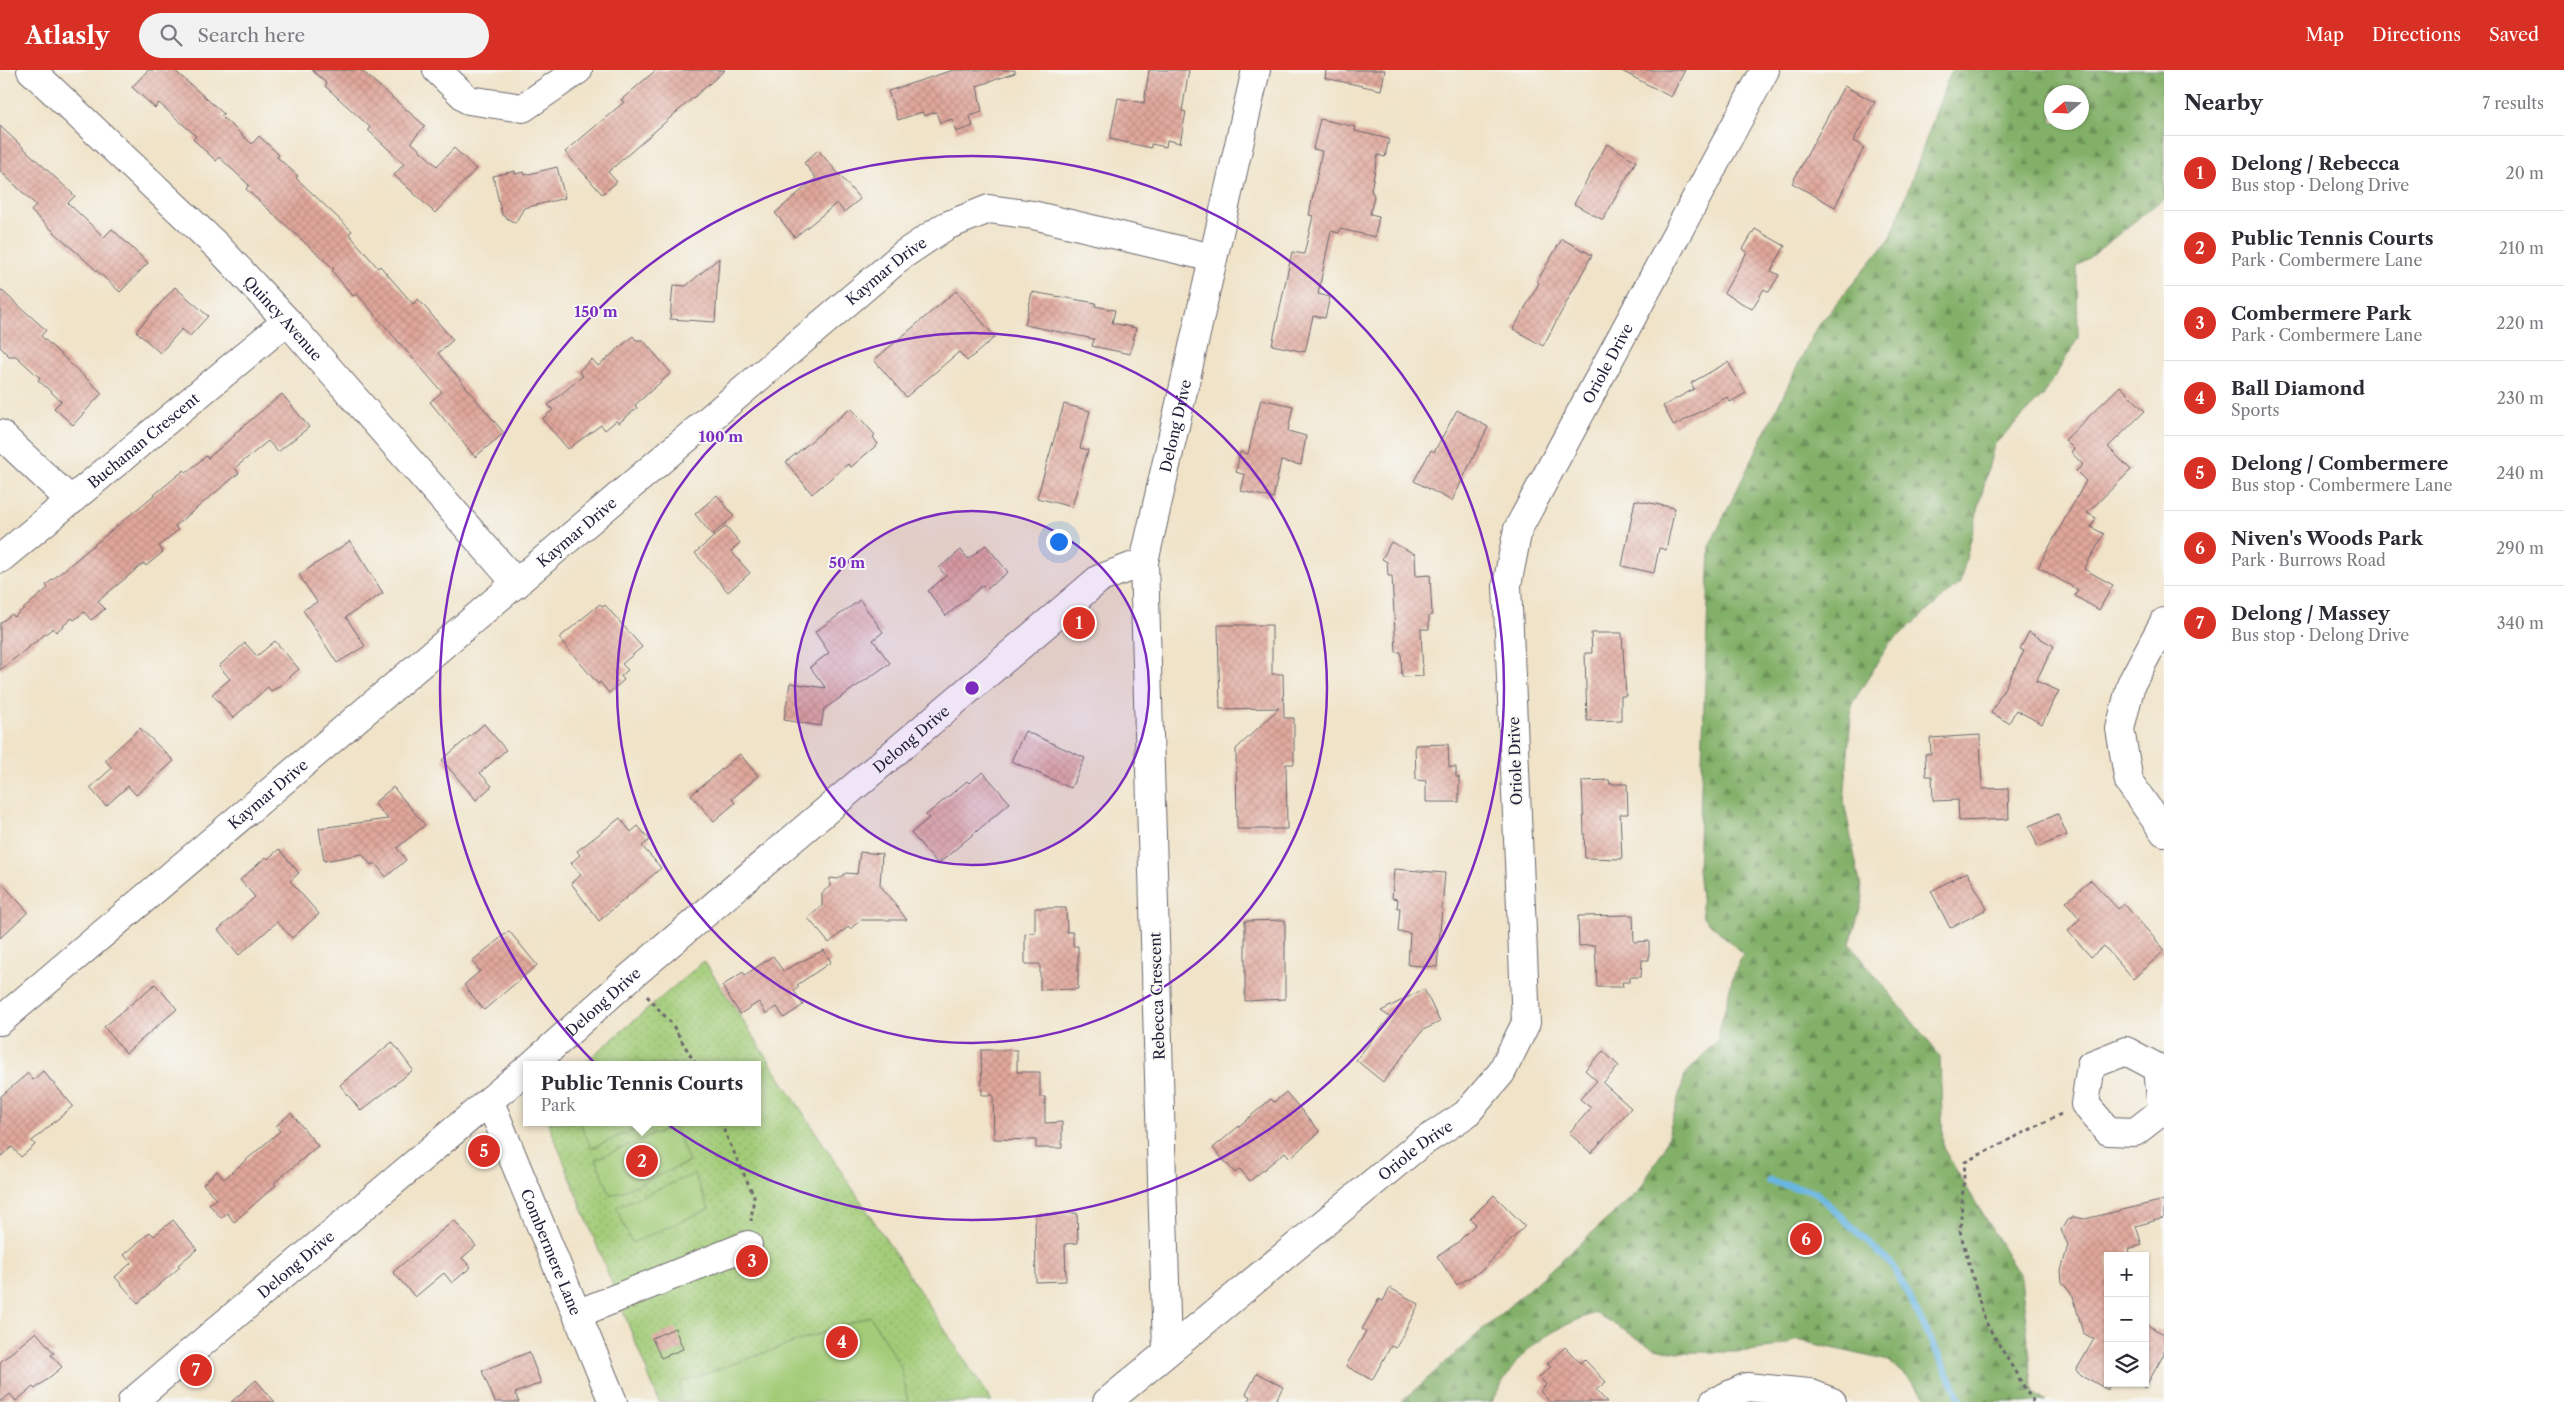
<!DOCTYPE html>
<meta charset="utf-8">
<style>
body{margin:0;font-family:"Libre Caslon Text",serif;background:#f2f2f3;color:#2b2b33}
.controls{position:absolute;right:15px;bottom:15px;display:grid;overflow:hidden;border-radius:0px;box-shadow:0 1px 4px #0004}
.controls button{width:45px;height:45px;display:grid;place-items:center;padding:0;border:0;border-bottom:1px solid #e1e1e2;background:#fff;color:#2b2b33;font:25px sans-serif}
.compass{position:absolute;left:2044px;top:15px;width:45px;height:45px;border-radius:50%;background:#fff;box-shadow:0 1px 4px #0004;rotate:251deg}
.you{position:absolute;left:1058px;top:471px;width:18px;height:18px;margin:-12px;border:4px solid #fff;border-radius:50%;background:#1a73e8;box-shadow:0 0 0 8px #1a73e833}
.badge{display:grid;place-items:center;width:32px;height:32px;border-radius:50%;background:#d93025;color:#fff;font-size:16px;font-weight:700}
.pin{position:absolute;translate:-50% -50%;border:2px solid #fff;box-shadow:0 1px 5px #0006}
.popup{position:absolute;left:523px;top:991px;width:238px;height:65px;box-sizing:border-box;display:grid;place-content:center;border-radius:0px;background:#fff;filter:drop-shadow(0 1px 4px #0005);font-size:16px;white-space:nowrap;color:#7c7c81}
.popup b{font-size:19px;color:#2b2b33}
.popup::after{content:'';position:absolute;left:50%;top:100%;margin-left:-10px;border:10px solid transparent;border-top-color:#fff}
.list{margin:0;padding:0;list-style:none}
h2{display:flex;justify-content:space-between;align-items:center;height:65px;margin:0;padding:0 20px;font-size:21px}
h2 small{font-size:16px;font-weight:400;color:#7c7c81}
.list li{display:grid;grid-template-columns:32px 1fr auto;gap:15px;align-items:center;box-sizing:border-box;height:75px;padding:0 20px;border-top:1px solid #e1e1e2}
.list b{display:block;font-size:19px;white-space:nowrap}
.list p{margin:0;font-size:16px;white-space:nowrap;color:#7c7c81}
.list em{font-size:16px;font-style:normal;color:#7c7c81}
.icon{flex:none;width:28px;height:28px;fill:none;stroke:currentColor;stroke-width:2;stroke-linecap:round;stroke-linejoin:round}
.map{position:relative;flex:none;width:2164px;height:1332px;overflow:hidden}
header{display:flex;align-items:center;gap:30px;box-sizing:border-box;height:70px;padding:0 25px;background:#d93025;color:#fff}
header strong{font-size:24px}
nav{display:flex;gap:28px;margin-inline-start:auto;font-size:18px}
.search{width:350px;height:45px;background:#f2f2f3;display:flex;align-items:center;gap:12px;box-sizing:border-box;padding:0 18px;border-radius:28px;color:#7c7c81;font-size:19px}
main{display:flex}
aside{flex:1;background:#fff}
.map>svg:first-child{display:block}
.grass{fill:url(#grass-dots);stroke:#62775a}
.forest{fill:url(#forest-firs);stroke:#526952;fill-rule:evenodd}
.garden{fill:#a3cc78;stroke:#62775a}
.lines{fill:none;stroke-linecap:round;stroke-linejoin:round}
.stream{stroke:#68b5e2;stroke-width:7}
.building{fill:url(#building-cross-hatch)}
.minor-casing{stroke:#6a666c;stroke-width:30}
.path{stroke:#6a666c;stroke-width:3;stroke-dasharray:4 4;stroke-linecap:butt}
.minor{stroke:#fff;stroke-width:28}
.ring{fill:none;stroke:#7b2cbf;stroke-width:2.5}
.labels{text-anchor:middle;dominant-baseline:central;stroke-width:4;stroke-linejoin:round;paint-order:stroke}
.street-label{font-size:15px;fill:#22223b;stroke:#f6f6f2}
.centre{fill:#7b2cbf;stroke:#f6f6f2;stroke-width:2.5}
.ring-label{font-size:15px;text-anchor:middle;font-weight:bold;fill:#7b2cbf;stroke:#f6f6f2;stroke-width:4;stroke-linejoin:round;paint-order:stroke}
</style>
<header>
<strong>Atlasly</strong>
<div class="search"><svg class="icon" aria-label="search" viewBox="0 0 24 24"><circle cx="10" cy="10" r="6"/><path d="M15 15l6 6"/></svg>Search here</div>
<nav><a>Map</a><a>Directions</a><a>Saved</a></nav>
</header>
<main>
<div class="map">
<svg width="2164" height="1332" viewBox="0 0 2164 1332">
<defs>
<pattern id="grass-dots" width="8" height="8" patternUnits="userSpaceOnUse" patternTransform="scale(1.25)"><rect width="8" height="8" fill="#a3cc78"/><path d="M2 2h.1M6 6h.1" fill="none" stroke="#8caf69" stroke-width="1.8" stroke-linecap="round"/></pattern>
<pattern id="forest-firs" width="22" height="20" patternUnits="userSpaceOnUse" patternTransform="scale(1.25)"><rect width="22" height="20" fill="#82b068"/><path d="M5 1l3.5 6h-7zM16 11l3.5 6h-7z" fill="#6a8f57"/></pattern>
<pattern id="building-cross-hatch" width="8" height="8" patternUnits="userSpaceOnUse" patternTransform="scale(1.25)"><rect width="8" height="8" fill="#e0a79b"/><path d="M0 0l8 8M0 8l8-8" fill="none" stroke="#c08f86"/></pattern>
</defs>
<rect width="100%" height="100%" fill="#f6f6f2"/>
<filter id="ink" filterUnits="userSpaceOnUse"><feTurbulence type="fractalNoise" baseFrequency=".02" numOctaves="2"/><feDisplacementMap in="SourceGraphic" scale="10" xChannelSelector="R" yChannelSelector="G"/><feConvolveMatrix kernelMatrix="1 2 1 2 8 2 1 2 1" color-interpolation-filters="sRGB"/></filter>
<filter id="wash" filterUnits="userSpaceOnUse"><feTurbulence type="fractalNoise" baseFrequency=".0096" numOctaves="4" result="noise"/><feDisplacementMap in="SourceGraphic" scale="20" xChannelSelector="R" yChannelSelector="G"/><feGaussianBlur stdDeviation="1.12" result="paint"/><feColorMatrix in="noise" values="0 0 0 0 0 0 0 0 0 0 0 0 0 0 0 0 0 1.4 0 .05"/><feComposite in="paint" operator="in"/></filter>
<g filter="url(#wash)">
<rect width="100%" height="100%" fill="#f0e3c8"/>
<polygon class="grass" points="704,891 992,1332 659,1332 548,1052 757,1052 757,995 582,995"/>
<path class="forest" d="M 1951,0 L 2164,0 L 2164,128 L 2077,197 L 2078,268 L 2043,326 L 1994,375 L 1960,513 L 1889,574 L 1852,634 L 1844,732 L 1863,828 L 1850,874 L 1940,986 L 1943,1078 L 2021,1208 L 2034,1323 L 2046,1332 L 1933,1332 L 1889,1291 L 1797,1270 L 1774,1278 L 1736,1282 L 1678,1282 L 1654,1278 L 1595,1243 C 1568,1253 1538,1267 1519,1289 C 1508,1302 1500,1318 1491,1332 L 1401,1332 L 1638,1122 L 1664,1079 L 1685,1005 L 1717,970 L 1733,906 L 1743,884 L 1703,847 L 1698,799 L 1710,475 L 1816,258 L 1891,167 ZM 2052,22 L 2082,22 L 2082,52 L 2052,52 Z"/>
<g class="garden">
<polygon points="580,1052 653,1052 591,1078"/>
<polygon points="674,1056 689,1092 611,1126 596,1089"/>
<polygon points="694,1104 709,1139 632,1173 616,1137"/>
<polygon points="870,1246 901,1297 908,1332 680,1332 681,1312"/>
</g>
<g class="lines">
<polyline class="stream" points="1769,1111 1815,1122 1894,1197 1962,1332"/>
</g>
<g id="blocks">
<g class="building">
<polygon points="148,0 174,0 224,44 221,46 252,74 259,66 271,77 279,85 277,87 298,106 296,108 352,161 349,164 378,198 380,196 413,234 418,229 453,270 438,283 504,363 475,387 430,332 442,322 357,224 353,226 332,201 334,199 246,119 249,115 219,87 216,91 193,69 196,66 159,33 155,38 132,17"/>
<polygon points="312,0 361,0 425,56 411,72 437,96 454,78 476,99 435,143 394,105 404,94 368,60 370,57 325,16 327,14"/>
<polygon points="656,0 725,0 608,102 617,112 602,124 565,82 624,32 621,30"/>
<polygon points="953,0 1015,0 1015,3 977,16 982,42 970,46 973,56 956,62 952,49 940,53 936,42 924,46 922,42 898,50 888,21"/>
<polygon points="1149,0 1189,0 1182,41 1186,42 1180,73 1167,70 1166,77 1151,74 1151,78 1110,69 1118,28 1144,33"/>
<polygon points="1326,0 1385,0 1381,20 1325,8"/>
<polygon points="1620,0 1685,0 1671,27"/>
<polygon points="1844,16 1875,32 1853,71 1864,77 1835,137 1792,113"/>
<polygon points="1320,49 1356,57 1355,61 1389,69 1385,87 1378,85 1371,120 1374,126 1370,144 1379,146 1375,167 1340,159 1339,163 1331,161 1318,224 1330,227 1325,248 1313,246 1305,282 1272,275 1292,182 1304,184 1313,146 1309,145 1322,81 1313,79"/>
<polygon points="0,56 75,126 68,133 104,167 112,159 148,193 120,222 31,141 36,135 0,101"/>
<polygon points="1607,74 1636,91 1603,150 1574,134"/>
<polygon points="818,80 860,129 844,142 837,133 795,167 775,143 816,108 804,93"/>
<polygon points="557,97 565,128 524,138 515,153 502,145 493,106 515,101 515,104 524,102 525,105"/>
<polygon points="1755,159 1785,176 1771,201 1779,205 1769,222 1764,219 1752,239 1724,223 1747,182 1743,179"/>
<polygon points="1562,169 1592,185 1543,276 1513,259 1539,213 1537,211"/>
<polygon points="719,188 715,252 670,249 673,215 686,216"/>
<polygon points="175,217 208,246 190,266 182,259 160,283 136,261"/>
<polygon points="0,219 46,260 41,266 102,323 73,355 54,338 61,331 38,310 40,308 16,286 9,286 0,277"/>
<polygon points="956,221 995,267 967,291 959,282 906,327 874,290"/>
<polygon points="1032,222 1096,233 1095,236 1115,240 1112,253 1136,258 1130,284 1092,276 1094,269 1025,255"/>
<polygon points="633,266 636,270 643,270 671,303 635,335 637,338 619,353 616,351 605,360 601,355 568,379 542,349 553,340 548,335 583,306 579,301 592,289 598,296"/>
<polygon points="1728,292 1746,323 1730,332 1727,327 1674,356 1663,336 1694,319 1691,313"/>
<polygon points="2120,316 2145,341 2108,377 2131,400 2087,443 2096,448 2091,457 2104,464 2084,499 2113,515 2099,540 2075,526 2078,520 2038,497 2086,411 2076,401 2083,395 2071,382 2074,379 2065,370"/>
<polygon points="282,324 309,357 278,382 268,371 235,398 239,403 175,456 178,460 159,476 163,482 146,496 144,493 98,531 105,539 91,550 84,542 74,550 72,548 56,562 53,558 0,600 0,553 12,544 14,547 48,518 46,515 184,400 186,403 206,386 208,388 235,365 234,364"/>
<polygon points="1261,329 1293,336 1288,361 1306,366 1301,395 1281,391 1273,428 1241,421 1245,405 1236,402 1240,382 1248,384"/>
<polygon points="1064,334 1090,341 1080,378 1088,380 1072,437 1037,428"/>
<polygon points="851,338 875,365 873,367 878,374 851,397 848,394 812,424 786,392"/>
<polygon points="1457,340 1488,357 1452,431 1414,411 1431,380 1434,382"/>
<polygon points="717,425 734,446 712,465 695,444"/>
<polygon points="1635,430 1675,438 1666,480 1659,478 1654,503 1622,496"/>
<polygon points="726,456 740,473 731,481 750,503 728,522 695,483"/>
<polygon points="350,471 383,523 346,547 365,576 337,593 303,540 317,532 299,505"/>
<polygon points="1391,472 1415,484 1416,506 1430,505 1432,545 1429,546 1429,559 1421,559 1423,606 1402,607 1401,582 1396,582 1392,506 1388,506 1387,492 1382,489"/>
<polygon points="986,475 1008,502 987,519 983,515 946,546 928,521 946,506 939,498 961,480 968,489"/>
<polygon points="860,530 883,562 873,570 890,593 824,639 821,656 784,650 790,613 826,618 810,597 829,583 815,562"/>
<polygon points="600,534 603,537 605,535 642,577 622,594 628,600 621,606 624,610 609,623 600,612 598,614 559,568"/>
<polygon points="1218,555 1272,555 1272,604 1283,604 1284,648 1294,648 1294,694 1286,694 1287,759 1237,759 1236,679 1279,638 1220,639"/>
<polygon points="2029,562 2054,576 2036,611 2059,621 2042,654 2016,640 2009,653 1991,643 2024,581 2020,579"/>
<polygon points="1591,563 1622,563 1626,626 1621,626 1621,650 1587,651 1585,583 1592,583"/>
<polygon points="275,571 299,599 277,618 271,621 268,617 233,648 212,624 230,609 219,596 245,573 257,586"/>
<polygon points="484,654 506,680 480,703 492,716 476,730 442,690"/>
<polygon points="140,658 174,691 136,725 128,716 106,736 90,718 112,698 105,690"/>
<polygon points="1025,661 1085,688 1071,718 1011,691"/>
<polygon points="1980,665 1982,719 2008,718 2009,749 1959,751 1958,730 1933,731 1932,706 1926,706 1925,684 1931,684 1930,668"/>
<polygon points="1448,674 1449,697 1456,697 1456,707 1459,707 1459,732 1426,732 1426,711 1416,710 1415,675"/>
<polygon points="740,684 758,706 732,729 735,733 714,751 691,725"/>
<polygon points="983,702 1010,733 938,794 911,763 929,748 926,745 967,711 969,713"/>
<polygon points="1609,710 1610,714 1627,714 1628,744 1620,744 1622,789 1585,788 1582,711"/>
<polygon points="393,717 425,755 397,778 406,790 386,807 375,793 371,795 362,784 324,791 319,758 388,749 374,733"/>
<polygon points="2058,744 2067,765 2038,777 2029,756"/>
<polygon points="620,748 631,762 638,756 650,770 642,776 661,798 599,851 571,813 581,805 571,793 580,785 577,781"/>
<polygon points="279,779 299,803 290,811 319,844 292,868 277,852 239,885 218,860 255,827 240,810 266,787 268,789"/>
<polygon points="860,782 882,784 880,815 907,850 861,850 850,859 848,857 829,873 808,848 822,836 822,823 830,816 830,808 838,809 846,803 857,804"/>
<polygon points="1394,799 1445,803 1437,897 1408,895 1410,863 1398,862 1400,838 1397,838 1398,829 1392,828"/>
<polygon points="1967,802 1987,839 1950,858 1931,821"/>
<polygon points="2091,810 2118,839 2124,834 2164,879 2164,881 2133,909 2104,876 2091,887 2068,861 2080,849 2066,832"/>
<polygon points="0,811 28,842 0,868"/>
<polygon points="1035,838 1066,838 1067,862 1073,862 1073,876 1078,876 1078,919 1040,920 1040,894 1025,894 1025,864 1035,862"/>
<polygon points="1633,845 1634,872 1649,871 1649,890 1642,890 1641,907 1630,907 1630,912 1622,912 1623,917 1597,917 1595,875 1579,876 1578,846"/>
<polygon points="1285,850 1285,929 1245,931 1245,851"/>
<polygon points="509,861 537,895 484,940 464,915 480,901 472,891"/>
<polygon points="824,880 831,892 797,915 799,917 794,921 803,935 784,948 777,937 766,944 759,932 740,944 722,916 743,902 745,905 773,886 783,901"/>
<polygon points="155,914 177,939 126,983 104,957"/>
<polygon points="1424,919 1440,952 1423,960 1383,1012 1356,990 1390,947 1381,941"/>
<polygon points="392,972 413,1000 361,1041 340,1015"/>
<polygon points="981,980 1017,980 1017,1002 1040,1002 1040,1027 1045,1027 1045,1053 1062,1052 1062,1078 1036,1078 1036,1070 994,1069 993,1025 982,1025"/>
<polygon points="1603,981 1619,996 1603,1013 1631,1038 1591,1083 1569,1063 1591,1038 1580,1029 1597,1011 1585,1000"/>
<polygon points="43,1001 73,1036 32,1071 35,1075 21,1087 12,1077 0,1087 0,1027 28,1003 33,1010"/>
<polygon points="1286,1022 1320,1062 1290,1088 1285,1082 1250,1111 1240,1099 1235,1103 1213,1078 1271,1029 1274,1032"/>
<polygon points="291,1043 318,1076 274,1113 276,1115 234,1152 227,1143 221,1148 209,1134 216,1129 203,1114 217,1101 224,1109 280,1061 276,1056"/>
<polygon points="1494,1125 1525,1156 1482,1200 1457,1215 1437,1186 1457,1173 1476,1154 1470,1149"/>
<polygon points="2164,1130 2164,1148 2136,1156 2142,1175 2128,1179 2130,1186 2108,1186 2108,1320 2078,1303 2077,1299 2094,1269 2083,1263 2073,1226 2062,1212 2061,1201 2068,1175 2061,1160 2067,1150 2073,1147 2085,1149"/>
<polygon points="1077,1143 1078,1173 1065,1174 1066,1211 1036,1212 1035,1144"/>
<polygon points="173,1150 197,1179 178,1195 180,1197 138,1233 115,1207 131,1193 124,1185 150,1162 154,1166"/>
<polygon points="454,1150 476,1176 462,1188 471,1197 452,1213 444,1203 415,1227 393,1202"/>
<polygon points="1390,1218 1419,1234 1396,1278 1391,1276 1372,1310 1346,1296 1366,1261 1362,1259 1379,1229 1383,1231"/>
<polygon points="2145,1254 2164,1264 2164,1284 2145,1318"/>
<polygon points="675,1258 683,1279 661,1288 652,1268"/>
<polygon points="36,1262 54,1283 51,1285 62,1297 35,1319 33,1317 16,1331 10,1324 0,1332 0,1292"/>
<polygon points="1565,1277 1580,1293 1584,1289 1606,1312 1596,1320 1607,1332 1550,1332 1540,1321 1546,1315 1539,1307 1551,1297 1547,1294"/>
<polygon points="529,1282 541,1313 515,1323 519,1332 495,1332 482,1301"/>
<polygon points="1257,1303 1283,1317 1275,1332 1248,1332 1251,1327 1246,1324"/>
<polygon points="256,1310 275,1332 231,1332"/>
</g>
</g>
</g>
<g filter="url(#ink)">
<use href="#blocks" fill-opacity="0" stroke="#6a666c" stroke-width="1"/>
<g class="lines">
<defs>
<g id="minor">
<path id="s1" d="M 31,0 L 218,177 L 287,251 L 517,514"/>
<polyline points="437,0 468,30 523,38 578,0"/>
<polyline points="0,364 71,431"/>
<path id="s2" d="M 0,489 L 287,251"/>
<polyline points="2164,552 2131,614 2120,659 2129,712 2164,762"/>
<path id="s3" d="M 0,951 L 904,184 L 946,156 L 989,139 L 1033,145 L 1213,188"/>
<polygon points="2126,981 2158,998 2162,1041 2135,1062 2108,1061 2085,1034 2091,995"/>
<path id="s4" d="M 532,995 L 629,908 L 1099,509 L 1144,492"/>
<path id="s5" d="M 490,1032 L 613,1332"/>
<polyline points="577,1244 748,1175"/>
<path id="s6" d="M 1167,1281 L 1144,492 L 1256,0"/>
<path id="s7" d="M 132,1332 L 527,999"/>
<path id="s8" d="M 1107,1332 L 1420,1074 L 1466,1044 L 1501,1003 L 1526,953 L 1507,515 L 1518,459 L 1765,0"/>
<polyline points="1714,1332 1747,1317 1809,1323 1832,1332"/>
</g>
</defs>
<use href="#minor" class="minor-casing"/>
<g class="path">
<polyline points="647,926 672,954 696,995"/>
<polyline points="720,1052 754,1126 751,1151"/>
<polyline points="2033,1332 1985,1251 1960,1161 1965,1092 2063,1043"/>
</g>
<use href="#minor" class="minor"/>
</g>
</g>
<circle cx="972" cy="618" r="177" fill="#7b2cbf" fill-opacity=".12"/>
<g class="ring">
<circle cx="972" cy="618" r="177"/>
<circle cx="972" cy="618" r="355"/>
<circle cx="972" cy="618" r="532"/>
</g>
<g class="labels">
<g class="street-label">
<text stroke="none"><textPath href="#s3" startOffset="1161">Kaymar Drive</textPath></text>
<text stroke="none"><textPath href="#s1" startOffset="354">Quincy Avenue</textPath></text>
<text stroke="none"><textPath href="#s8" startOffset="1254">Oriole Drive</textPath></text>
<text stroke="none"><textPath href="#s6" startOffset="929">Delong Drive</textPath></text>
<text stroke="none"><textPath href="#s2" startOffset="186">Buchanan Crescent</textPath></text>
<text stroke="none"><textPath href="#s3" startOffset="756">Kaymar Drive</textPath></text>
<text stroke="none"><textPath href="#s4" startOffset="500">Delong Drive</textPath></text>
<text transform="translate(1515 691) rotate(-92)">Oriole Drive</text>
<text stroke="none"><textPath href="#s3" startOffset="351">Kaymar Drive</textPath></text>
<text transform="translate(1157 926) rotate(-92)">Rebecca Crescent</text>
<text stroke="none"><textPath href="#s4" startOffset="95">Delong Drive</textPath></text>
<text stroke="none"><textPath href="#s8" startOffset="398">Oriole Drive</textPath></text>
<text stroke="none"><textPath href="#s5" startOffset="162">Combermere Lane</textPath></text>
<text stroke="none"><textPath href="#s7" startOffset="214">Delong Drive</textPath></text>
</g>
</g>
<circle cx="972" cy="618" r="8" class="centre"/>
<g class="ring-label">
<text x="596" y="247">150 m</text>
<text x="721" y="372">100 m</text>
<text x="847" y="498">50 m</text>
</g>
</svg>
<div class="controls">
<button>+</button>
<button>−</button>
<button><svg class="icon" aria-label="layers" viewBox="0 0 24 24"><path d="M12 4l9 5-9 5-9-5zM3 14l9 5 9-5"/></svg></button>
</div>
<svg class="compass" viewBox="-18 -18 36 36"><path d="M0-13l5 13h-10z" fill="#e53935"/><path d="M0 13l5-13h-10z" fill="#7c7c81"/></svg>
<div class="you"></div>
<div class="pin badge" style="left:1079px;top:553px">1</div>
<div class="pin badge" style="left:642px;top:1091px">2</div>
<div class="popup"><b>Public Tennis Courts</b>Park</div>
<div class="pin badge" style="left:752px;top:1191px">3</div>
<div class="pin badge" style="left:842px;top:1272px">4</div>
<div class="pin badge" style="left:484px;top:1081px">5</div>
<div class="pin badge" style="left:1806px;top:1169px">6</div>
<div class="pin badge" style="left:196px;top:1300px">7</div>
</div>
<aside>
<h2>Nearby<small>7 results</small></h2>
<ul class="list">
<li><span class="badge">1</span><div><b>Delong / Rebecca</b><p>Bus stop · Delong Drive</p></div><em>20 m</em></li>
<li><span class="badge">2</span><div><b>Public Tennis Courts</b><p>Park · Combermere Lane</p></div><em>210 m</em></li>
<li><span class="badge">3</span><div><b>Combermere Park</b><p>Park · Combermere Lane</p></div><em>220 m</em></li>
<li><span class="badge">4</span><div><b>Ball Diamond</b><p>Sports</p></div><em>230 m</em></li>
<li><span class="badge">5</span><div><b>Delong / Combermere</b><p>Bus stop · Combermere Lane</p></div><em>240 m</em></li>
<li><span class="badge">6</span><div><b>Niven's Woods Park</b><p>Park · Burrows Road</p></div><em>290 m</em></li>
<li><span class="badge">7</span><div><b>Delong / Massey</b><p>Bus stop · Delong Drive</p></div><em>340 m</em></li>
</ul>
</aside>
</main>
